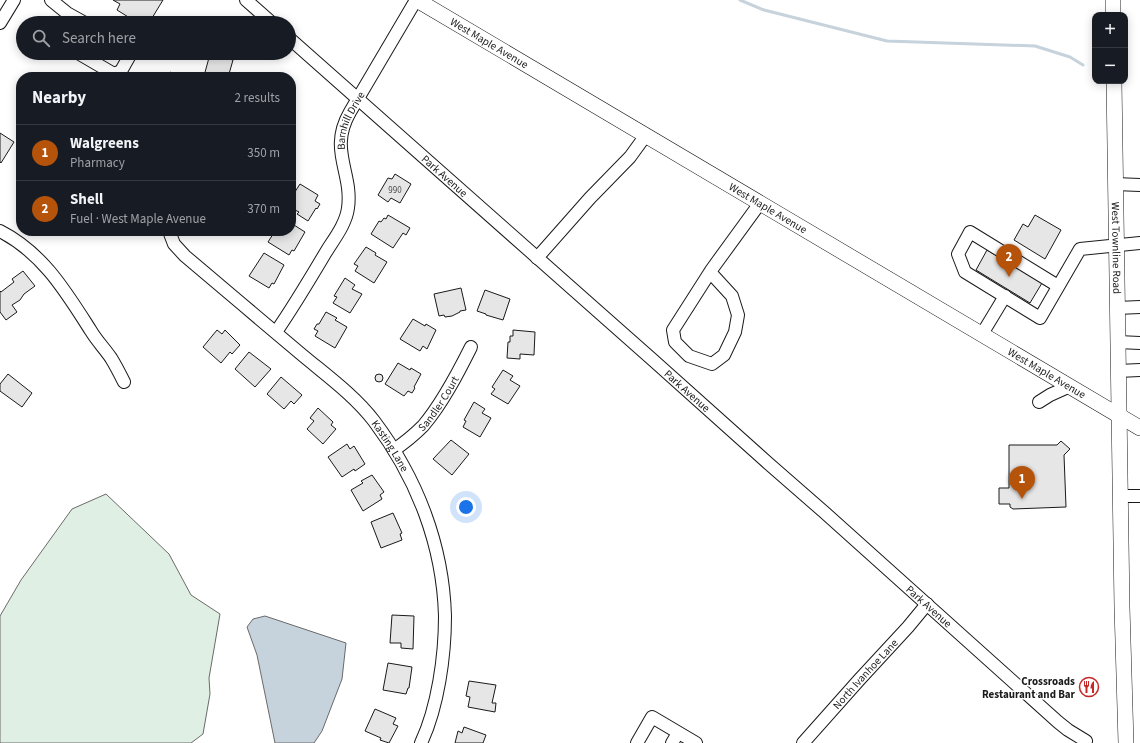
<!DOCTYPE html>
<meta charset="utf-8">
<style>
body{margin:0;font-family:"Source Sans 3",sans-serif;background:#242831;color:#f1f3f6}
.controls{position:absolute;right:12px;top:12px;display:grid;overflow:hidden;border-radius:8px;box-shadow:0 2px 10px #0003}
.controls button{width:36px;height:36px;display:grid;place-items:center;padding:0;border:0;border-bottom:1px solid #363941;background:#171b24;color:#f1f3f6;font:20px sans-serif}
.you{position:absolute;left:466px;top:507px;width:14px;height:14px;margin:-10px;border:3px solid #fff;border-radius:50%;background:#1a73e8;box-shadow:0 0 0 6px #1a73e833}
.badge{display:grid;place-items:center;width:26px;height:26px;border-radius:50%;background:#b45309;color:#fff;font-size:13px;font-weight:700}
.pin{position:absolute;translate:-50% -33px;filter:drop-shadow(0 1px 2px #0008)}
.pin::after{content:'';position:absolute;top:21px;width:14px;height:12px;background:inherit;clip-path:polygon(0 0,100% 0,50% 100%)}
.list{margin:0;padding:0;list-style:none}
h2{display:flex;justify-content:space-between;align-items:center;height:52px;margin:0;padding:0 16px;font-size:17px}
h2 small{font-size:13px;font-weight:400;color:#9ea1a6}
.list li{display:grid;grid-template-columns:26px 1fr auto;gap:12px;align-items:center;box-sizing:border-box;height:56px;padding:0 16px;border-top:1px solid #363941}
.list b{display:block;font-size:15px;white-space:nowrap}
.list p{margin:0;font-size:13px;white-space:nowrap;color:#9ea1a6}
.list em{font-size:13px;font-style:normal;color:#9ea1a6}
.icon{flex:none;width:22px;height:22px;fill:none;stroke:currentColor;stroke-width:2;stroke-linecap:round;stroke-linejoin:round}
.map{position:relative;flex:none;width:1140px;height:743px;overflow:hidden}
.search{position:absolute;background:#171b24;box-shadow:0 2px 10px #0003;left:16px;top:16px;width:280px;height:44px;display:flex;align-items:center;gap:10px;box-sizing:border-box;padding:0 14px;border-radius:22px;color:#9ea1a6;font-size:15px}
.panel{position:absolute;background:#171b24;box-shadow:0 2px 10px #0003;left:16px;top:72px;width:280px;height:164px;border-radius:16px}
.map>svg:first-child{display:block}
.green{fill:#e0efe3;stroke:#6a6a6a}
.water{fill:#c6d2dc;stroke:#6a6a6a}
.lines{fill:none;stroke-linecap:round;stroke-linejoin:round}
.stream{stroke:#c6d2dc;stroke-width:3}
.building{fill:#e6e6e6;stroke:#1a1a1a}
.minor-casing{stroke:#1a1a1a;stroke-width:14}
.major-casing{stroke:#1a1a1a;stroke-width:16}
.minor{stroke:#fff;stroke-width:12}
.major{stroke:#fff;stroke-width:15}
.labels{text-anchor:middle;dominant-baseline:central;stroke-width:3;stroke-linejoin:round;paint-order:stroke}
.number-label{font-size:9px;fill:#4d4d4d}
.street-label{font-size:11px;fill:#1a1a1a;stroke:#fff}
.poi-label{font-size:11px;font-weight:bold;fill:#1a1a1a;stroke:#fff;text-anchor:end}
</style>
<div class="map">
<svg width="1140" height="743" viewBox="0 0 1140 743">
<rect width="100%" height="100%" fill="#fff"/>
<polygon class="green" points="106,494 169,554 191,595 220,614 209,678 210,694 203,734 191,743 0,743 0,616 21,580 72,509"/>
<polygon class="water" points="265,616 346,643 342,679 322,731 314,743 275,743 257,655 247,627 253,619"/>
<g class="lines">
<polyline class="stream" points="740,0 764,10 887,41 1035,46 1070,57 1083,65"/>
</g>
<g class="building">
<polygon points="113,0 163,0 149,23 138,23 117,10 120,4"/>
<polygon points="210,54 233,60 229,74 232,74 231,77 209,77 204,76"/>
<polygon points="170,72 179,77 167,77"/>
<polygon points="0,133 14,142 1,163 0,162"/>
<polygon points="395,174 411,184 400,203 391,198 388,202 378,195 388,178 392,179"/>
<polygon points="300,184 318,195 315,201 320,204 317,209 316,208 308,221 297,214 299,212 291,208 291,198"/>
<polygon points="388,215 410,228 406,235 403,233 393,248 371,234 379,221 381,222 384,218 386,219"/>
<polygon points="1035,215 1061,230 1045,259 1014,240 1023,224 1028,227"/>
<polygon points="294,225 305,232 294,251 292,250 289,255 268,242 275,231 291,231 291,229"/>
<polygon points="366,247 376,253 375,255 387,262 374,283 355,271 358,266 354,264"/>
<polygon points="987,250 1042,283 1030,303 976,270"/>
<polygon points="264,253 284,265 274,284 272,283 269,288 249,276"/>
<polygon points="23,271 35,286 24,294 20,300 12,305 17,312 6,320 0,312 0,291 1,292 14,282 12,279"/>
<polygon points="345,278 355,285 352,289 362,294 350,313 333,303 337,297 334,296"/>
<polygon points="461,288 466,310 460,311 460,312 452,316 445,317 444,315 439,316 434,294"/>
<polygon points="485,290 510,299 503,320 486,315 486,314 477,311"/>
<polygon points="326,312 337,318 335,320 347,327 335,348 315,336 318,331 314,329 317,324 319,324"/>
<polygon points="413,319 425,326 426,324 436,330 427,349 423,346 420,351 400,339"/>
<polygon points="217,330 222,334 225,330 240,345 232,354 230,352 221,363 203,347"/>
<polygon points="513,330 535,332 534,355 520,354 520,359 507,358 508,342 510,342 510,336 513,336"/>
<polygon points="249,352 271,369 255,387 235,369"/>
<polygon points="398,363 410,370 411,368 421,374 414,387 415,388 412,393 408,391 404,396 385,384"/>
<polygon points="503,370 513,376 510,380 520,386 508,404 491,394 495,389 492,387"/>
<circle cx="379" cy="378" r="4"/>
<polygon points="8,374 32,393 22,407 0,391 0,384"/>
<polygon points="281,377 302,395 294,404 291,401 284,409 267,394"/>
<polygon points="474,402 485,409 482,413 491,418 480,437 463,427 466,421 464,420"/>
<polygon points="318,408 333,422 331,425 336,429 323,444 307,429 314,421 310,418"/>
<polygon points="451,440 469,454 452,475 433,459"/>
<polygon points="1061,441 1070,449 1064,455 1066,507 1013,509 1010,507 1010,504 999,504 999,488 1009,488 1009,445 1057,445"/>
<polygon points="347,444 350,449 354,446 365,464 355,471 354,469 342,477 328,457"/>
<polygon points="372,475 384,492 380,495 382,499 363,511 351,490 363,483 361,481"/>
<polygon points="393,513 402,533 400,534 402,540 381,548 371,522"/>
<polygon points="392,615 414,616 413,649 401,648 401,643 390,643"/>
<polygon points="388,663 412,667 409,688 408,688 406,694 383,690"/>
<polygon points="469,681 496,685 492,703 496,703 495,712 468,707 470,697 466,696"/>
<polygon points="375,709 396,718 393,724 398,726 389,743 380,740 381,738 365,731"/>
<polygon points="464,727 486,735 483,743 455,743 458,731 462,733"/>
</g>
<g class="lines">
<defs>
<g id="minor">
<polyline points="51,0 67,13 85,23"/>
<polyline points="246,0 272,23"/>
<polyline points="0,23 14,0"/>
<path id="s1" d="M 289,38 L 654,361 L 769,464 L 824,512 L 1058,722 L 1068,730 L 1086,741"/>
<polyline points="78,53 114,74 121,71 130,55 129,53"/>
<polyline points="1115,184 1140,185"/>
<path d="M 0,231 C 43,253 66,292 91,331 C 97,341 105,349 111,358 C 116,366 120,374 124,382"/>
<path id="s2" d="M 169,231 L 174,244 L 185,256 C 224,289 262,321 301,354 C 326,375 354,395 374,421 C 417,478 443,545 445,616 C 445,656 438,707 421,743"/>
<polyline points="537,258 590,198 630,157 646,135"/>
<polyline points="710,272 732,296 738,315 735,332 724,355 712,364 689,356 675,342 673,330 712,269 760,203"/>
<polyline points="1058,286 970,232 958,254 965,272 1040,318 1080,249 1140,243"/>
<polyline points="1117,308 1140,307"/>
<path id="s3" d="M 276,332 C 294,306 310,279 326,252 C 334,239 346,224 348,208 C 353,172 328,150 350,112 L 416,0"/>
<polyline points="982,334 1005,296"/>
<polyline points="1118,342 1140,343"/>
<polyline points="1118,371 1140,370"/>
<polyline points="1039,402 1050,395 1070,386"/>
<path id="s4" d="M 394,450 C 404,443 414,435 423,426 C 442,404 458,373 471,347"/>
<polyline points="1120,496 1140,496"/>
<polyline points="637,743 652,717 696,743"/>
<polyline points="672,743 678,733"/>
<path id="s5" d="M 803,743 L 859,680 L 908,627 L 927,604"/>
</g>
<g id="major">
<path id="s6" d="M 417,0 L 1140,428"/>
<polyline points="1113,0 1113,15"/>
<path id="s7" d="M 1114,81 L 1122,607 L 1126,743"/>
</g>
</defs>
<use href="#minor" class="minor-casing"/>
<use href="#major" class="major-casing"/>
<use href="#minor" class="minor"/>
<use href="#major" class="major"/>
</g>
<defs>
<symbol id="restaurant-ring" viewBox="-11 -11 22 22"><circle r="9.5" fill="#fff" stroke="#c62828" stroke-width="1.5"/><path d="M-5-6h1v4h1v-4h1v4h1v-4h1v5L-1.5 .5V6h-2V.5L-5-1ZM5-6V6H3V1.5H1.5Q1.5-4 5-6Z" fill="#c62828"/></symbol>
</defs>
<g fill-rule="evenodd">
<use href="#restaurant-ring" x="1078" y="676" width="22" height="22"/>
</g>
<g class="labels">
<g class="number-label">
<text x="395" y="190">990</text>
</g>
<g class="street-label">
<text stroke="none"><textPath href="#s6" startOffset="84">West Maple Avenue</textPath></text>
<text stroke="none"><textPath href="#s3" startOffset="234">Barnhill Drive</textPath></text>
<text stroke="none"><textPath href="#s1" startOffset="208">Park Avenue</textPath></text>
<text stroke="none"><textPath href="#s6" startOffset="408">West Maple Avenue</textPath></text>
<text stroke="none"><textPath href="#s7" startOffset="167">West Townline Road</textPath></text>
<text stroke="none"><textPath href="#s6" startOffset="732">West Maple Avenue</textPath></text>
<text stroke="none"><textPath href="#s1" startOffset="532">Park Avenue</textPath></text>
<text stroke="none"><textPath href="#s4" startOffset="65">Sandler Court</textPath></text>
<text stroke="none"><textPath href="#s2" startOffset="311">Kasting Lane</textPath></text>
<text stroke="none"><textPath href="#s1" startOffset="856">Park Avenue</textPath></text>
<text stroke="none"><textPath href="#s5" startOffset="93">North Ivanhoe Lane</textPath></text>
</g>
<g class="poi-label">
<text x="1075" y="681">Crossroads<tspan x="1075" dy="13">Restaurant and Bar</tspan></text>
</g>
</g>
</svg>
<div class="controls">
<button>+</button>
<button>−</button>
</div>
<div class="you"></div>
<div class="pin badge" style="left:1022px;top:499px">1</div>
<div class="pin badge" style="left:1009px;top:277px">2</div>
<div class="search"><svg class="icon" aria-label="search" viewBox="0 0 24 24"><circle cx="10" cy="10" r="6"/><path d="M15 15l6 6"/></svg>Search here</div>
<section class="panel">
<h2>Nearby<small>2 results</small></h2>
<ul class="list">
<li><span class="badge">1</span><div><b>Walgreens</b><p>Pharmacy</p></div><em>350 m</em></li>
<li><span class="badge">2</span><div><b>Shell</b><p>Fuel · West Maple Avenue</p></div><em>370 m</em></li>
</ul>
</section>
</div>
